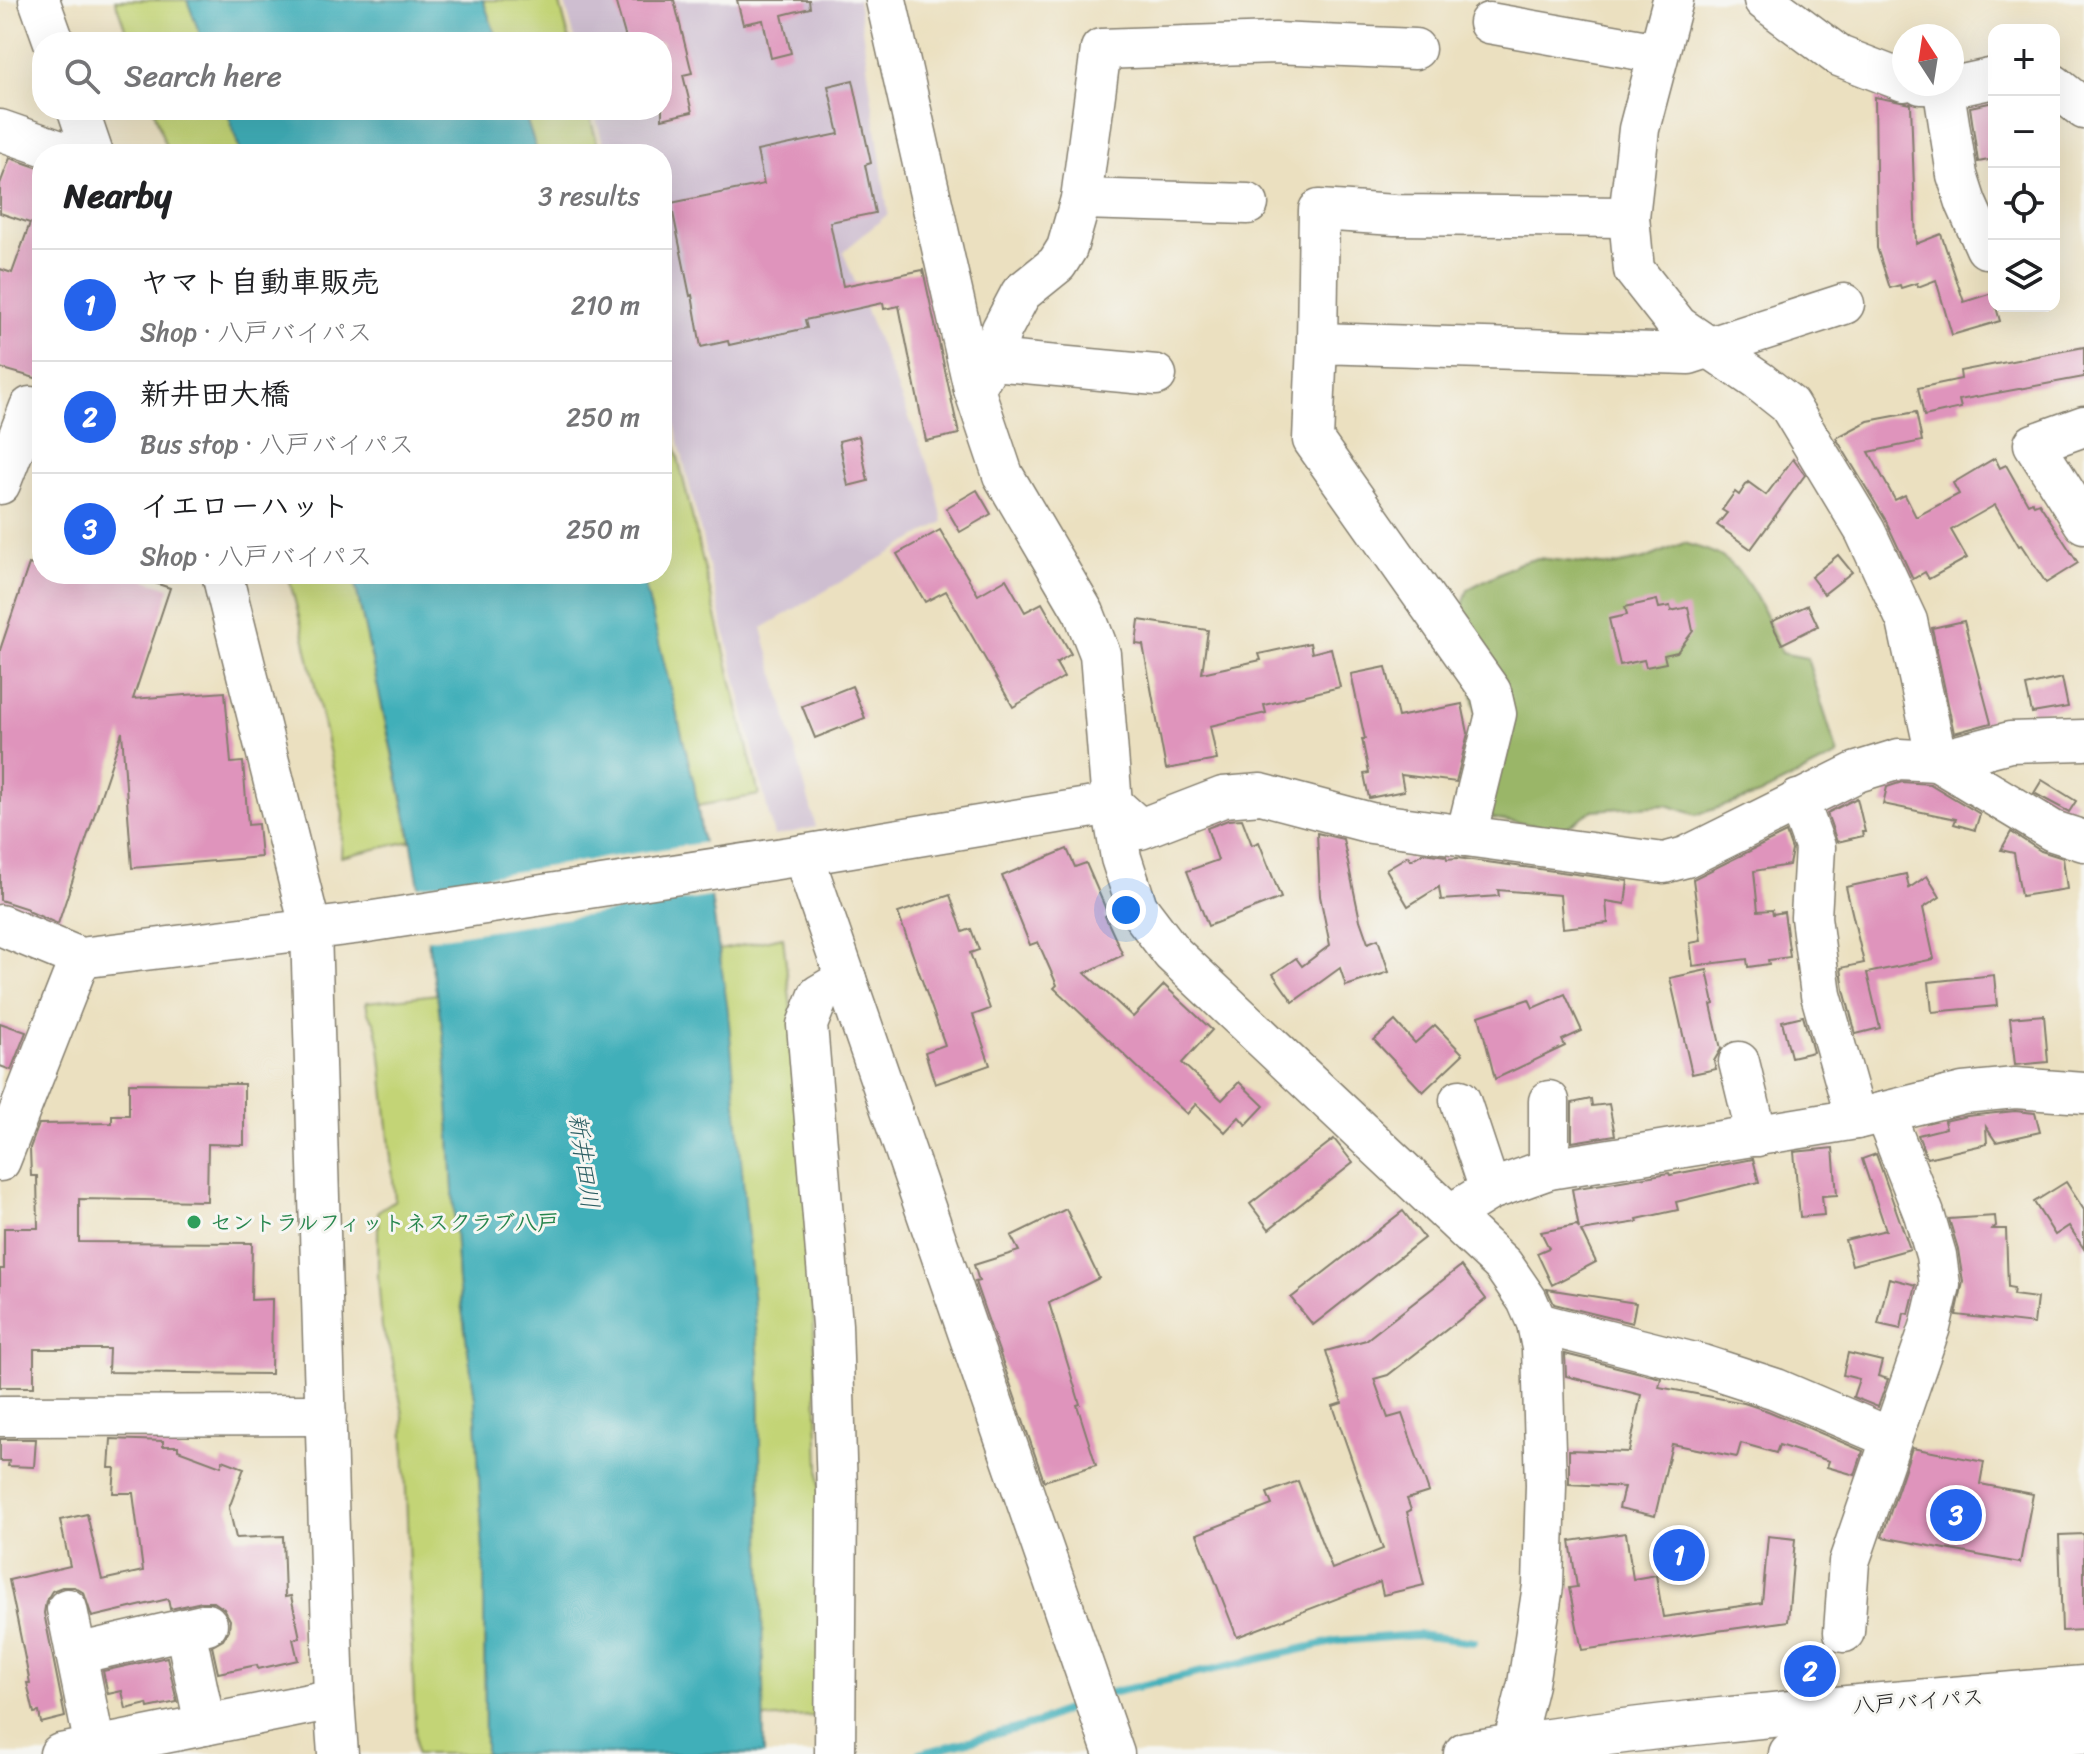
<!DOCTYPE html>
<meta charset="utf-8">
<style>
body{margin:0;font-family:Sriracha,"Klee One",sans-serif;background:#f6f6f6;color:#202124}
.controls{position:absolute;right:24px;top:24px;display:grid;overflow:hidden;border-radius:16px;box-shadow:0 8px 32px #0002}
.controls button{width:72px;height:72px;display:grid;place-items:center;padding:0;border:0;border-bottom:2px solid #e0e0e0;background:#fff;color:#202124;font:40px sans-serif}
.compass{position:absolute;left:1892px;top:24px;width:72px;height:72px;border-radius:50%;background:#fff;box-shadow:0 8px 32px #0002;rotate:348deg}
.you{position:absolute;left:1126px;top:910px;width:28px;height:28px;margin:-20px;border:6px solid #fff;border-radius:50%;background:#1a73e8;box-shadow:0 0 0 12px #1a73e833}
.badge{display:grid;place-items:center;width:52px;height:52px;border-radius:50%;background:#2563eb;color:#fff;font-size:26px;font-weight:700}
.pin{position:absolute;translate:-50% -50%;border:4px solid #fff;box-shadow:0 2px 8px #0006}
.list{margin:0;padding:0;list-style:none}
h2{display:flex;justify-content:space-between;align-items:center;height:104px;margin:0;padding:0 32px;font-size:34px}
h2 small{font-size:26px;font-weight:400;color:#757577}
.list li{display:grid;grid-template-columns:52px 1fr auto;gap:24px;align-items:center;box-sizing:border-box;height:112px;padding:0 32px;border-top:2px solid #e0e0e0}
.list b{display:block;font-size:30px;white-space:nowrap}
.list p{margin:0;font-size:26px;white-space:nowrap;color:#757577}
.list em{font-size:26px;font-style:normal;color:#757577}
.icon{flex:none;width:44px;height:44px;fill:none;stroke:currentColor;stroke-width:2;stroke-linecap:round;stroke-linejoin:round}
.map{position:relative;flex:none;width:2084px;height:1754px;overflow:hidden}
.search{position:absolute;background:#fff;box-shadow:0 8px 32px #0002;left:32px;top:32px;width:640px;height:88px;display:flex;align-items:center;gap:20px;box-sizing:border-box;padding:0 28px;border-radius:32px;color:#757577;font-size:30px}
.panel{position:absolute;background:#fff;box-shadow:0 8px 32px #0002;left:32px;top:144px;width:640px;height:440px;border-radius:32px}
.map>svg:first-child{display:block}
.industrial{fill:#cebed0}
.green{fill:#c3d476;stroke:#707849;stroke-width:2}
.forest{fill:#9ab667;stroke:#5b6942;stroke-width:2}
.water{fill:#3fafb9;stroke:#2e666a;stroke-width:2}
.pier{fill:#ebe0c0}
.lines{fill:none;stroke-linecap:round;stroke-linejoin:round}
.stream{stroke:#3fafb9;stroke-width:8}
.building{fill:#df94bc}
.minor-casing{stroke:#847e6e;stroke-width:43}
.highway-casing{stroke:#847e6e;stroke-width:47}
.minor{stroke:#fff;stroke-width:40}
.highway{stroke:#fff;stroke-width:44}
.leisure-dot{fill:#2e9e5b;stroke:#f6f6f2;stroke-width:3}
.labels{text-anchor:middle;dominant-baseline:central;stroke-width:6;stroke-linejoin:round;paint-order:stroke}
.leisure-label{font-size:22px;font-weight:bold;fill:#27864d;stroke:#f6f6f2;text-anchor:start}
.street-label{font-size:22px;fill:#1c1c1c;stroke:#f6f6f2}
.water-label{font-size:24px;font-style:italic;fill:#2c5e63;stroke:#f6f6f2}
</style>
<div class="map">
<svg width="2084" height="1754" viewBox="0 0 2084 1754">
<rect width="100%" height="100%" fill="#f6f6f2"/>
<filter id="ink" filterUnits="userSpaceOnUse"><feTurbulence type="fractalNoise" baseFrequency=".0125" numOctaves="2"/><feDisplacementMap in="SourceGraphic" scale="16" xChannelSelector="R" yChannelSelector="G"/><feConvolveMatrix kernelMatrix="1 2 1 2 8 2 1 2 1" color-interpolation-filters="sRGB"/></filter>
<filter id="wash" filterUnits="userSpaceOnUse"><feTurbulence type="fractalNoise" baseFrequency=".006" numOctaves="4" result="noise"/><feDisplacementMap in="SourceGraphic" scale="32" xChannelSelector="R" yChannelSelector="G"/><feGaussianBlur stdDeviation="1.8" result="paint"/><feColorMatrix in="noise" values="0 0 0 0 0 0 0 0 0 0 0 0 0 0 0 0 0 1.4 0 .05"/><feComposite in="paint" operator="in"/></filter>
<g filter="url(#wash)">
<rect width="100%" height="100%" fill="#ebe0c0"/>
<polygon class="industrial" points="564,0 858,0 888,214 843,252 935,483 943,522 762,628 816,827 774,836 662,371 662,154 606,154 594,110 662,110 662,42 576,42"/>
<g class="green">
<polygon points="115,0 187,0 203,42 130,42"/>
<polygon points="483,0 559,0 570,42 498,42"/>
<polygon points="154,110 227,110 241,154 168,154"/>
<polygon points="523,110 588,110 600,154 538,154"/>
<polygon points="662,391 759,795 697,806 642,574 662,574"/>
<polygon points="288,574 353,574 411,841 341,857 343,814 304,636"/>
<polygon points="783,937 808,1162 828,1715 763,1719 759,1361 719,950"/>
<polygon points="437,994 445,1045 458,1282 475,1398 484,1571 485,1754 416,1754 403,1414 392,1357 382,1328 378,1276 378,1211 395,1200 380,1046 375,1023 368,1013 366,1002"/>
</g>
<path class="forest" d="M 1684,543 C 1696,547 1710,550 1720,556 C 1750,573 1769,622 1781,653 L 1807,658 L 1838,755 L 1759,795 L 1696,815 L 1667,805 L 1593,810 L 1562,830 L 1491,818 L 1490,798 L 1460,615 L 1468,589 L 1517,564 L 1538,558 L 1610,566 L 1645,559 Z"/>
<g class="water">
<polygon points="187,0 483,0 498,42 203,42"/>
<polygon points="227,110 523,110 538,154 241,154"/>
<polygon points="353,574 642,574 694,783 728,1011 759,1361 764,1754 485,1754 484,1571 475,1398 458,1282 445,1045 410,832"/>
</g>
<polygon class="pier" points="707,842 715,896 424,940 415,887"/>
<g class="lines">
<g class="stream">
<polyline points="1106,1694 1337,1641 1417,1635 1474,1642"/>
<polyline points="919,1754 1038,1723 1085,1701"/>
</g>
</g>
<g id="blocks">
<g class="building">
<polygon points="615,0 674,0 692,73 683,75 692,112 662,119 662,42 627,42"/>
<polygon points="737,0 809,0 810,8 782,15 791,53 771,58 763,20 743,24"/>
<polygon points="853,80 871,163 865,165 875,213 830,222 843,286 923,270 959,434 926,441 899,306 884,309 883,303 805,320 807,328 729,345 728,341 701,347 692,295 690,296 671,203 764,184 757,151 839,134 828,86"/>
<polygon points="1875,97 1911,104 1916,244 1941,234 1964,302 1992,293 2000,321 1952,335 1936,280 1918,287 1917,283 1901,288 1900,285 1890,288 1877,248"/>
<polygon points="1994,102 1994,159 1978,162 1970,107"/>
<polygon points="10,158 42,169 42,380 0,368 0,269 12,273 30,223 0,213 0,184"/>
<polygon points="2084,347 2084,377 1959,400 1961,408 1924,416 1918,388 1961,379 1960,371"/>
<polygon points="1916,412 1922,441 1869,452 1895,500 1905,495 1916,517 1959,494 1953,483 1995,458 2000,468 2006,465 2028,504 2032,502 2034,505 2039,503 2078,563 2046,583 2021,545 2019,546 1995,505 1951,530 1967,558 1929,579 1925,572 1913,579 1885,519 1836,438 1868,421"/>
<polygon points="859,436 868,481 848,486 839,441"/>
<polygon points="1793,459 1805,475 1751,549 1717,525 1727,513 1722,510 1735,492 1739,495 1748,482 1766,495"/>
<polygon points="977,490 991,514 960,532 946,508"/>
<polygon points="940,530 978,595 1006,579 1025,612 1042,603 1071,654 1056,663 1064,677 1013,707 946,591 925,602 897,554"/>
<polygon points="1838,555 1852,572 1824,594 1811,577"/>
<polygon points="29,564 42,568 42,574 128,574 170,588 133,699 225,692 231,763 243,762 248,825 258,824 261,857 132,868 122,732 58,924 28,911 28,909 0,900 0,650"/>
<polygon points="1657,600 1659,608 1670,606 1671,611 1688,607 1693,631 1677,652 1664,655 1666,663 1646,667 1644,660 1620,665 1609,619 1627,615 1625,607"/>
<polygon points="1808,605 1818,626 1782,644 1771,622"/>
<polygon points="1139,620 1208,630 1202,673 1261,660 1259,654 1310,643 1312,653 1331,648 1340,687 1264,705 1266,713 1210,726 1217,760 1166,769 1143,645 1136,644"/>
<polygon points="1964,621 1991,723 1954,733 1932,628"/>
<polygon points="1386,667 1398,717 1462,704 1468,733 1456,782 1401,775 1404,791 1369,798 1364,774 1369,773 1362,739 1365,739 1351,674"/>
<polygon points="2062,678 2068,707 2032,713 2026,686"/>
<polygon points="852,686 865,718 815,738 802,706"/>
<polygon points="2042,780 2076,801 2069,812 2034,793"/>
<polygon points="1902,782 1930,784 1980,814 1975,830 1954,824 1956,819 1883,804 1887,787"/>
<polygon points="1857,798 1865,832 1862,832 1863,836 1837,842 1827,813"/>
<polygon points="1242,819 1252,845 1259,842 1281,898 1208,926 1187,871 1218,860 1207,828 1228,820"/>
<polygon points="2011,832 2041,851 2063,858 2067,889 2021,896 2014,853 2001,850"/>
<polygon points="1317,833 1343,839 1360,920 1368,943 1378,939 1389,972 1346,986 1340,968 1293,1002 1273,974 1296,958 1302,966 1330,945 1320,896"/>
<polygon points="1786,833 1792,850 1789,865 1754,871 1758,911 1772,910 1773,914 1784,912 1790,957 1768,960 1769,964 1748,967 1747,959 1693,966 1690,943 1701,941 1693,879"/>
<polygon points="1067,849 1075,867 1086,863 1108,914 1105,916 1123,955 1085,973 1133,1017 1164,985 1212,1030 1182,1063 1222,1100 1239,1082 1264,1106 1246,1125 1239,1117 1225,1132 1196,1104 1187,1114 1054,988 1057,985 1038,942 1030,945 1002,876"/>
<polygon points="1423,853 1446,856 1447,859 1457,858 1628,881 1625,904 1606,901 1608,923 1563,928 1560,895 1498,890 1499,896 1441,900 1439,887 1408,906 1386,869 1408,856 1411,860"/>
<polygon points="1906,874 1909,888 1927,876 1940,897 1923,908 1934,959 1867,973 1880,1028 1856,1034 1844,990 1841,968 1864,963 1846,887"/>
<polygon points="950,895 963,932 971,929 979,950 970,953 990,1009 973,1015 990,1065 935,1084 925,1052 945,1045 898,913"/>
<polygon points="1707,970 1714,1004 1711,1005 1721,1049 1714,1061 1716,1069 1692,1074 1670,978"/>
<polygon points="1994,975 1997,1006 1932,1012 1929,982"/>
<polygon points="1565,994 1582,1031 1562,1040 1565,1046 1495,1079 1479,1016 1529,999 1533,1008"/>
<polygon points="2044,1015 2048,1062 2015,1065 2010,1018"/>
<polygon points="1803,1016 1813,1052 1791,1057 1782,1021"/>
<polygon points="1395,1021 1415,1043 1435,1025 1463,1054 1423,1092 1374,1040"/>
<polygon points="0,1023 26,1032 11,1070 0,1066"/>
<polygon points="129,1083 244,1084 244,1145 208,1144 207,1201 79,1199 79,1242 252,1243 251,1300 272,1299 271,1374 108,1372 109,1349 34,1349 34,1387 0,1387 0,1269 4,1269 4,1228 38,1228 37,1176 31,1176 30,1148 39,1124 112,1123 112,1115 129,1115"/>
<polygon points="1591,1099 1592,1106 1609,1104 1615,1135 1572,1142 1572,1103"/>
<polygon points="2015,1111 2035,1113 2040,1132 1996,1142 1986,1127 1987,1144 1927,1158 1918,1135 1946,1128 1944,1121 1967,1116"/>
<polygon points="1334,1139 1353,1163 1269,1229 1250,1204"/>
<polygon points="1833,1148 1837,1195 1822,1196 1824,1215 1800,1217 1794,1152"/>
<polygon points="1876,1154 1910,1249 1852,1265 1845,1240 1886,1230 1862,1159"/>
<polygon points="1753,1159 1759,1182 1676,1202 1678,1210 1637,1219 1638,1222 1581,1231 1596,1262 1552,1285 1537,1253 1549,1248 1541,1232 1577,1225 1579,1229 1572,1189 1669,1173 1670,1175"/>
<polygon points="2066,1182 2084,1210 2084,1249 2069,1226 2055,1235 2034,1202"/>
<polygon points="1066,1209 1099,1278 1049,1303 1080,1404 1077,1405 1096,1465 1044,1481 975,1282 979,1281 974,1265 1019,1251 1011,1236"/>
<polygon points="1403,1211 1424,1238 1313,1325 1291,1298"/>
<polygon points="1995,1216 1996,1226 1992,1229 2006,1229 2008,1287 2014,1288 2013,1295 2037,1298 2034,1324 1956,1315 1963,1282 1958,1249 1949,1219"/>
<polygon points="1461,1266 1486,1299 1388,1375 1374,1379 1388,1418 1402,1414 1429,1492 1407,1499 1411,1510 1407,1512 1424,1585 1383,1595 1380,1582 1237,1637 1197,1534 1272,1505 1267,1493 1298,1481 1332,1569 1383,1549 1333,1406 1342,1403 1326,1351 1366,1340"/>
<polygon points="1889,1278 1916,1285 1909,1314 1904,1313 1901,1329 1878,1324"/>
<polygon points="1547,1289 1636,1303 1632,1323 1554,1304"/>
<polygon points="1848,1353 1882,1361 1878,1376 1888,1379 1878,1407 1853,1397 1859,1379 1843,1375"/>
<polygon points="1565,1354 1661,1378 1659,1387 1744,1403 1768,1411 1863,1451 1855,1475 1827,1467 1829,1461 1779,1445 1776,1453 1741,1443 1737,1457 1672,1444 1655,1516 1619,1508 1624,1487 1569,1484 1569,1450 1629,1452 1641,1395 1566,1376"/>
<polygon points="0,1439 36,1439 34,1467 8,1466 9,1461 0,1461"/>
<polygon points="111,1439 163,1441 163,1446 178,1446 178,1450 221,1466 223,1460 244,1468 229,1508 236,1538 283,1536 285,1597 291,1596 300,1638 293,1639 298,1660 258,1669 257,1665 218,1673 212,1646 223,1640 229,1630 230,1620 224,1609 214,1602 202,1602 170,1609 168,1599 92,1617 84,1593 74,1587 62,1587 52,1591 46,1601 44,1613 65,1717 41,1723 39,1712 34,1713 27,1683 30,1683 9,1580 70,1566 60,1520 87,1514 102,1580 143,1571 133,1493 113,1493 115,1468 109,1468"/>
<polygon points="1912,1448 1984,1462 1980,1484 2033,1494 2020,1563 1882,1537"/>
<polygon points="1626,1533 1633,1579 1656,1575 1663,1617 1762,1603 1768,1536 1795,1539 1788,1621 1582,1650 1569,1588 1577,1587 1570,1541"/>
<polygon points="2084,1534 2084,1630 2062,1631 2059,1535"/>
<polygon points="167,1657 177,1702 148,1708 147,1704 126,1709 122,1691 108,1694 103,1671"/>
</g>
</g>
</g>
<g filter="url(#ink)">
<use href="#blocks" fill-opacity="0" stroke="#847e6e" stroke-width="2"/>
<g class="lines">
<defs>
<g id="minor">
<polyline points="39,0 54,42"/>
<polyline points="886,0 974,389 1003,475 1084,613 1100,654 1112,804 1121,858 1137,907 1172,953 1503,1265 1527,1300 1537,1323 1542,1348 1546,1485 1543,1586 1528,1684 1511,1754"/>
<polyline points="1673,0 1639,129 1629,217 1634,270 1678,326 1760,382 1789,405 1865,531 1907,621 1937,761 2053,831 2084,841"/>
<polyline points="1764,0 1839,56 1904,81"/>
<polyline points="1489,23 1658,53"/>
<polyline points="1921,84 1962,85 1994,78"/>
<polyline points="1943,85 1957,175 1966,203 1986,248"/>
<polyline points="2054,85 2084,109"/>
<polyline points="78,110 93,154"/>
<polyline points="0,130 69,154"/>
<polyline points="1081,199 1248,204"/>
<polyline points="1317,343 1319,210 1395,215 1629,217"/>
<polyline points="991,360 1156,375"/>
<polyline points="974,389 991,360 1002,329 1021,293 1057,264 1067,248 1081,199 1101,49 1275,43 1415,49"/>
<polyline points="2084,426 2034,444 2084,523"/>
<polyline points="0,484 30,407"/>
<polyline points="222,574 311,930 334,1699 338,1754"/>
<polyline points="1798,800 1815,847 1811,917 1821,995 1856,1119"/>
<polyline points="1466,836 1496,714 1491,692 1313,440 1317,343 1689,354 1844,304"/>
<polyline points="803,855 1114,1754"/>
<polyline points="0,925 80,958 354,924 803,855 1112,804 1140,829 1223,797 1261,794 1371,823 1664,863 1686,857 1857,772 1899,759 1937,761 2010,742 2084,740"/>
<polyline points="1739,1062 1757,1136"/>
<polyline points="1460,1100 1490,1190"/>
<polyline points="1549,1101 1549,1169"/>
<polyline points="0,1161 80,958"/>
<polyline points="1451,1214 1490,1190 1549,1169 1856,1119 1963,1093 2015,1088 2084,1093"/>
<polyline points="1537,1323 1702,1365 1776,1389 1891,1438"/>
<polyline points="0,1416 326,1415"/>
<polyline points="67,1609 95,1747"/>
<polyline points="185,1629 205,1725"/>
<polyline points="1844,1632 1849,1562 1930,1327 1940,1285 1936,1255 1924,1214 1884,1112"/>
<polyline points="76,1654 207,1624"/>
<polyline points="60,1754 334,1699"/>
<polyline points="835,1754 837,1493 832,1325 807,1025 819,995 846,979"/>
</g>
<g id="highway">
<path d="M 1466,1754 C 1671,1719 1877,1706 2084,1688"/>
<polyline points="1791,1754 2084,1731"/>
</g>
</defs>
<use href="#minor" class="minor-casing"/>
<use href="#highway" class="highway-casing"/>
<use href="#minor" class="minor"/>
<use href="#highway" class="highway"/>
</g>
</g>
<circle class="leisure-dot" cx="194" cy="1222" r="8"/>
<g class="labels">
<g class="leisure-label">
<text x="210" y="1222">セントラルフィットネスクラブ八戸</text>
</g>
<g class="street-label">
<text transform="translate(1918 1701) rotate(-4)">八戸バイパス</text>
</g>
<g class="water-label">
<text transform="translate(584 1161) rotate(82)">新井田川</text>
</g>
</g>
</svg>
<div class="controls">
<button>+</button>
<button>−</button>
<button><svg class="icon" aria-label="locate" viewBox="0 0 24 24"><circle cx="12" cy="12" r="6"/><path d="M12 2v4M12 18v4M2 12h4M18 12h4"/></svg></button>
<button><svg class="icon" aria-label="layers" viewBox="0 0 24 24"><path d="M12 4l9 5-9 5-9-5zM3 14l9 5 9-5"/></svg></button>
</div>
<svg class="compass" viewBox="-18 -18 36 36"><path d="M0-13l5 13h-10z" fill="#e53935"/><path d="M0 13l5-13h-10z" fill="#757577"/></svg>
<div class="you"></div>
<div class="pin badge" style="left:1679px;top:1555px">1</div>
<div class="pin badge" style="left:1810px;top:1671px">2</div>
<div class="pin badge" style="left:1956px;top:1515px">3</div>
<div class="search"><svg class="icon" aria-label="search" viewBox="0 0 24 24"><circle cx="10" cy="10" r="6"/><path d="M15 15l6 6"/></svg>Search here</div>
<section class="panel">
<h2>Nearby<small>3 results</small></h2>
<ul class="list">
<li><span class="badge">1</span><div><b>ヤマト自動車販売</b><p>Shop · 八戸バイパス</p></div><em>210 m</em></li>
<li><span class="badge">2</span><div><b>新井田大橋</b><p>Bus stop · 八戸バイパス</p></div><em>250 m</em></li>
<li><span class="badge">3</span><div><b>イエローハット</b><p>Shop · 八戸バイパス</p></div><em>250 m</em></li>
</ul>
</section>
</div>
